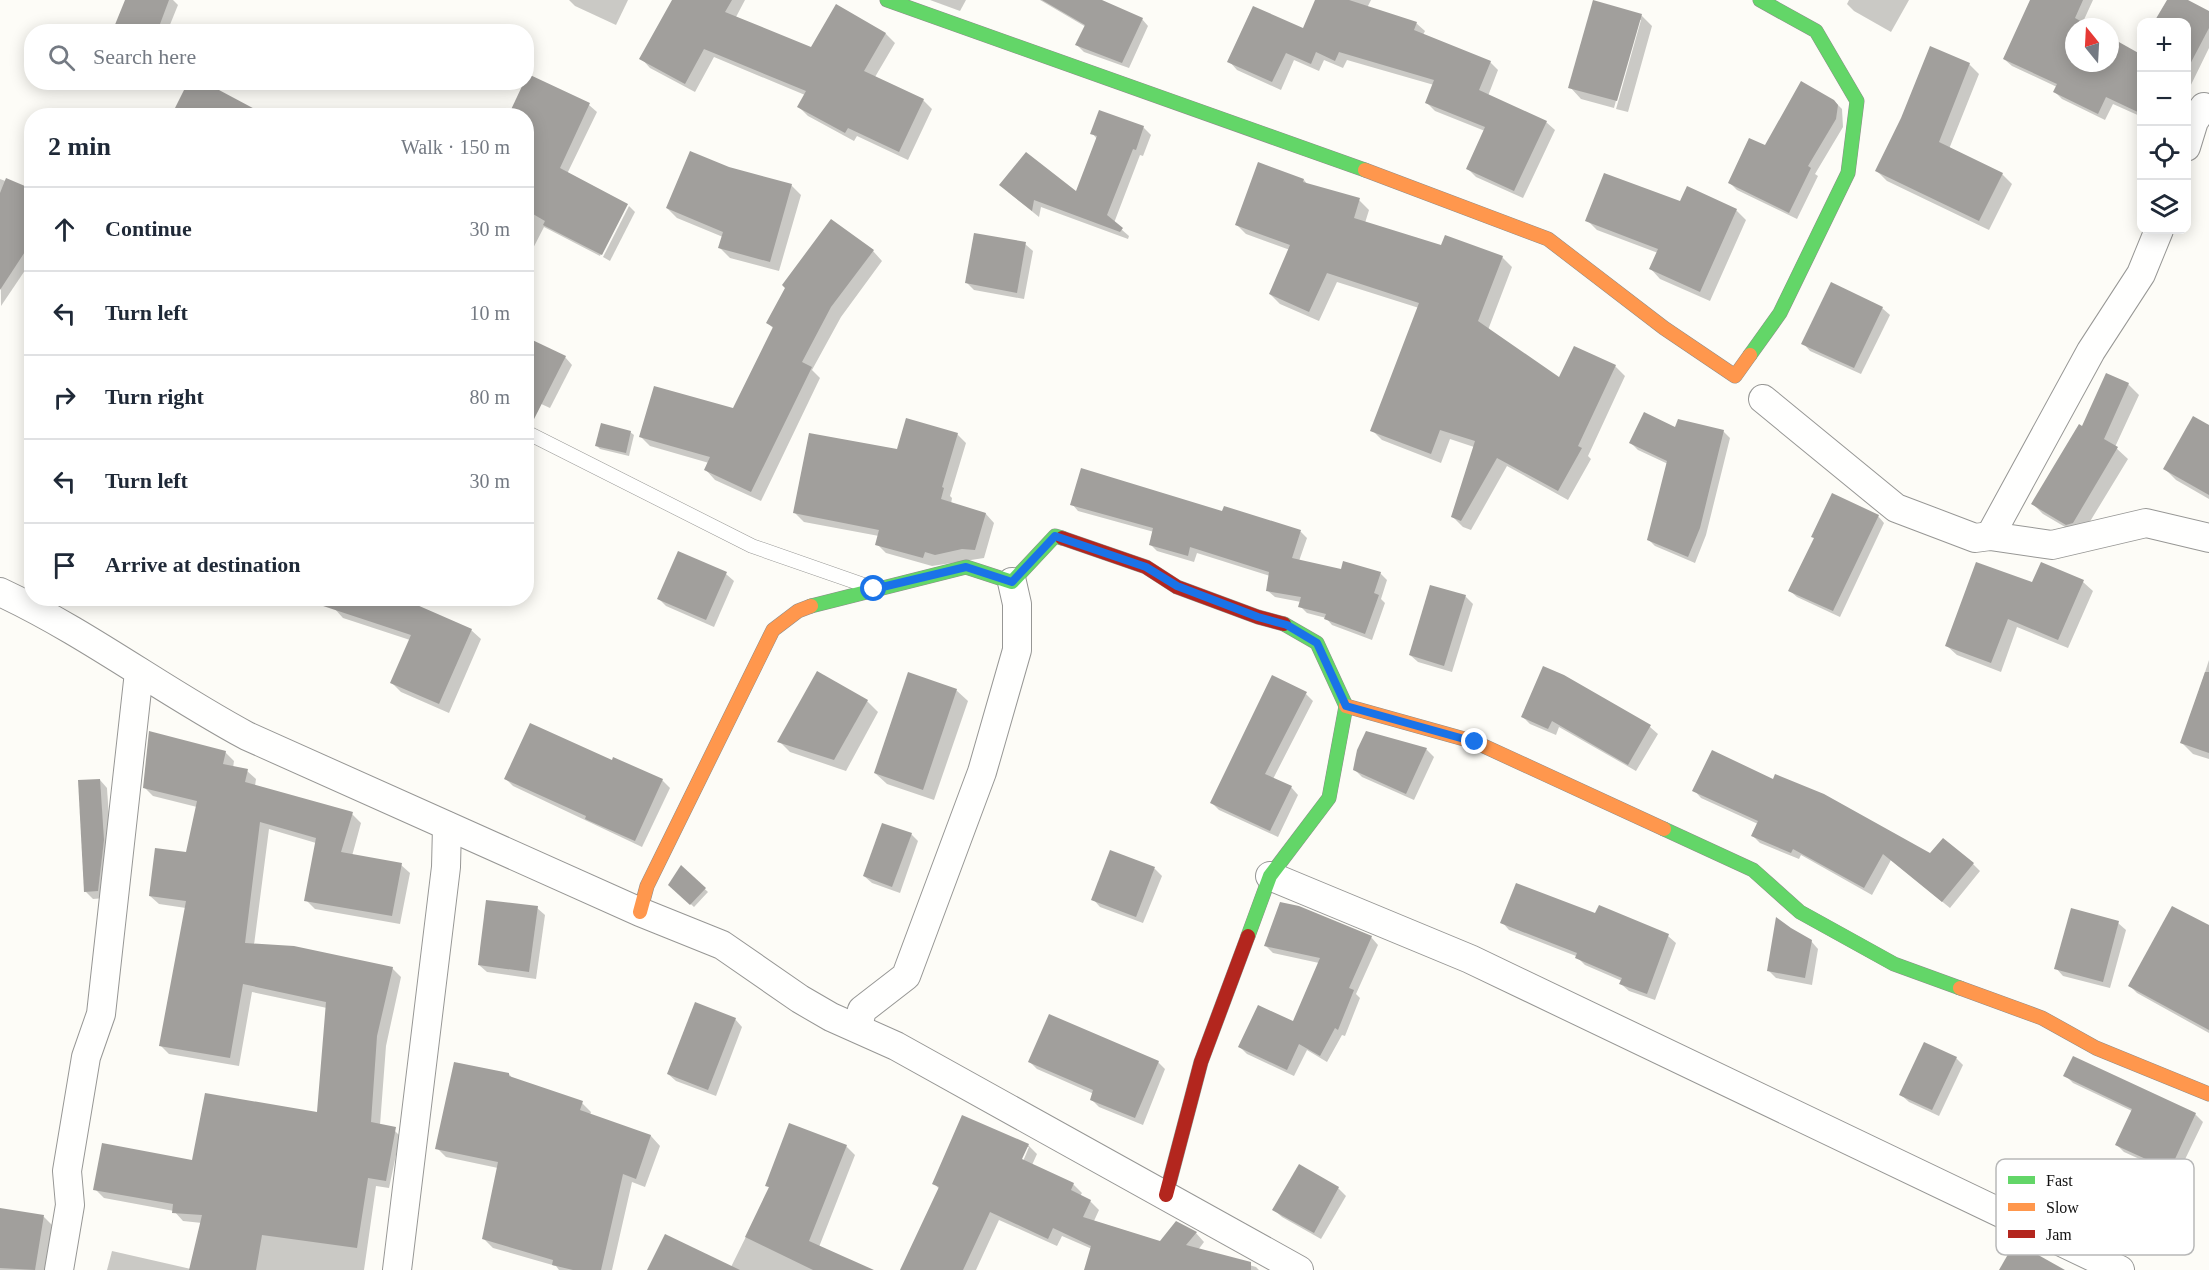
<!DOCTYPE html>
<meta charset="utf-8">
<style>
body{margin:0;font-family:"Times New Roman",serif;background:#f6f6f7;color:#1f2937}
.controls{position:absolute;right:18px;top:18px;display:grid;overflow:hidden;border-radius:12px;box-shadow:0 3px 15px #0003}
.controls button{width:54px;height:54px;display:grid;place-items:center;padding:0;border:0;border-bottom:2px solid #e0e1e3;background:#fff;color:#1f2937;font:30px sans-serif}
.compass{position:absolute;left:2065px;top:18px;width:54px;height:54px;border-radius:50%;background:#fff;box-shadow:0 3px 15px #0003;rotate:342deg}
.stop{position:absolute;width:18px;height:18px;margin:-14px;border:4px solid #1a73e8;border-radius:50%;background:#fff}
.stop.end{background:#1a73e8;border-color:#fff;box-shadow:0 2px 6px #0008}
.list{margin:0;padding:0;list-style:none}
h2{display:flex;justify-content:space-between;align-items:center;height:78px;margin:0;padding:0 24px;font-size:26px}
h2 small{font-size:20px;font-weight:400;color:#747a83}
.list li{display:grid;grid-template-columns:39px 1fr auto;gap:18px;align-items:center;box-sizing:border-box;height:84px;padding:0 24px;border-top:2px solid #e0e1e3}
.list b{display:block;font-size:22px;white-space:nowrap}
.list em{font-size:20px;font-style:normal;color:#747a83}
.icon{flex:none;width:33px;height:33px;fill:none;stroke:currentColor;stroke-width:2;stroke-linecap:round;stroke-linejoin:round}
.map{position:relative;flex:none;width:2209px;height:1270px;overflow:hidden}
.search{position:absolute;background:#fff;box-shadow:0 3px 15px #0003;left:24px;top:24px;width:510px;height:66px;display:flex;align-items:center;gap:15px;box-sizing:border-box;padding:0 21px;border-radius:24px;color:#747a83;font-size:22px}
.panel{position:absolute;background:#fff;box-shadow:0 3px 15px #0003;left:24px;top:108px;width:510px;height:498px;border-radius:24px}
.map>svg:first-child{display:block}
.shadow{fill:#0003;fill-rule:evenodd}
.building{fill:#a19f9c}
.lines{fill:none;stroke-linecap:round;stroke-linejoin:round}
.lane-casing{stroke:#979795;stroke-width:15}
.street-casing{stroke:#979795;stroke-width:30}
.fast-casing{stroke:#8e8d8b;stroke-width:15}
.slow-casing{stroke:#8e8d8b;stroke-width:15}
.jam-casing{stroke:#8e8d8b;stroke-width:15}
.lane{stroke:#fffffe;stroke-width:14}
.street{stroke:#fffffe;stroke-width:28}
.fast{stroke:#63d668;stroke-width:14}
.slow{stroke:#ff974d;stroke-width:14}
.jam{stroke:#b3261e;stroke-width:14}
.route{stroke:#1a73e8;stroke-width:8}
.key{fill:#fff;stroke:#b8b8b8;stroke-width:1.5}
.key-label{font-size:16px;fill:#111}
</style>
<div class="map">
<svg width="2209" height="1270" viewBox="0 0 2209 1270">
<rect width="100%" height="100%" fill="#fdfcf7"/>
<g class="shadow">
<polygon points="127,0 173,0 178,5 167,32 114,32"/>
<polygon points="569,0 628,0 616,25 575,6"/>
<polygon points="673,0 745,0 736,17 811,49 836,6 886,34 895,43 875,77 923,100 932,109 908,160 857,136 854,141 808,116 799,107 805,95 714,57 695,92 650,68 641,58"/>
<polygon points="930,0 966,0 960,11"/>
<polygon points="1040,0 1099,0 1142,19 1148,26 1129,68 1084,52 1077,45 1086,27"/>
<polygon points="1318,0 1371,0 1367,8 1416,23 1425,31 1423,35 1490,62 1498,70 1488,96 1546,122 1555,130 1523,198 1476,177 1468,169 1485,131 1435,111 1427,103 1434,85 1347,60 1343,68 1324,60 1319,71 1294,60 1281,90 1237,70 1229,61 1303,30"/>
<polygon points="1849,0 1909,0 1891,32 1854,11 1847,4"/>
<polygon points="2032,0 2093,0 2082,24 2088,27 2074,27 2074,63 2110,63 2110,39 2139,55 2142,50 2142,117 2113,104 2105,120 2062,99 2055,92 2057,87 2012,66 2004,59"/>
<polygon points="2168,0 2184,0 2209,13 2209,48 2186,95 2186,22 2156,22"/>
<polygon points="1641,15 1652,26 1628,112 1616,109 1641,20 1638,20 1614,108 1581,99 1570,87"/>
<polygon points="1969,64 1979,74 1949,149 2002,174 2012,184 1989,230 1887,181 1877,171"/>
<polygon points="529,76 589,105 597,112 567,174 628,205 626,205 600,256 544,227 526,262 526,82"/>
<polygon points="1834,101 1842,109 1843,127 1815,174 1818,176 1797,219 1737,190 1730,183 1765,147"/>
<polygon points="1143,127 1151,135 1143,156 1140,155 1114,223 1129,236 1128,239 1041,207 1039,217 1008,192 1077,193 1097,139 1092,133"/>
<polygon points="728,168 791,185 801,195 779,271 730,258 720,248 723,237 677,218 667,208"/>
<polygon points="0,179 32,191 32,260 1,306"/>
<polygon points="1304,180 1308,185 1359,200 1369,210 1365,223 1442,247 1502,257 1512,267 1488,330 1560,379 1615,366 1625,376 1588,456 1591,459 1568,500 1507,466 1471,530 1463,527 1453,517 1474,447 1450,439 1441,463 1382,440 1372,430 1419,308 1337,282 1319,321 1280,304 1270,294 1290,250 1246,234 1236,224"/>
<polygon points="1681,203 1736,210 1746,220 1710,301 1660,279 1651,269 1658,253 1597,230 1587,220"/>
<polygon points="629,206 635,212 610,261 603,257"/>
<polygon points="1025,244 1033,251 1024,299 974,290 967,283"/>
<polygon points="873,251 882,261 841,317 812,370 820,378 761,501 715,480 706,470 709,463 650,446 641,437 734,410 774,329 768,323 787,288"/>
<polygon points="1882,308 1890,315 1861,374 1810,351 1803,343"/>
<polygon points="565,357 572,365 550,408 526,397"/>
<polygon points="2128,384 2139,395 2115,447 2128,459 2083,533 2077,534 2043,514 2033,504 2082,428"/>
<polygon points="2209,427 2209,499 2176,480 2165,469"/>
<polygon points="1676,429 1723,431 1730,438 1706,535 1695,563 1655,546 1648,539 1668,464 1638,450 1631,443"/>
<polygon points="630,432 634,435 629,456 600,449 597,446"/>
<polygon points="957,434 966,443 950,496 952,498 951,504 986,514 994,523 984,558 932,566 886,553 877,544 879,536 804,522 795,513 898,451"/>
<polygon points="1072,504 1223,513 1225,508 1301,532 1307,538 1299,561 1342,571 1380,573 1387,580 1381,599 1385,603 1372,640 1332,625 1326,618 1307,613 1300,606 1301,602 1275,597 1268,591 1270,576 1197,553 1194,562 1157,551 1150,544 1154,532 1078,511"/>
<polygon points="1878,516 1884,523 1840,617 1797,597 1790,591"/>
<polygon points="726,574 734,581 714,627 666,606 659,599"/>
<polygon points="2083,582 2093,591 2068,648 2017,627 2001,672 1957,655 1947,646 2033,584"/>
<polygon points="1465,596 1473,604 1452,672 1418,662 1410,655"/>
<polygon points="337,598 403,598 402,601 471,630 481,639 449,713 401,692 392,683 410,640 343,618 334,608"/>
<polygon points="2209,660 2209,759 2193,754 2182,743"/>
<polygon points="1563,676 1650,727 1658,734 1636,771 1559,727 1556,735 1530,724 1523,717"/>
<polygon points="956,690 968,701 934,800 887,784 875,773"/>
<polygon points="1306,694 1313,701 1273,779 1291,787 1298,795 1278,837 1219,810 1212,803"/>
<polygon points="867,701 878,712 846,771 790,752 779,741"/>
<polygon points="1426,749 1434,757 1414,800 1362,777 1355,770"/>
<polygon points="225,752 234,761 233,768 247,771 256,779 255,786 352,814 361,823 352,856 401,865 410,873 400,924 315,909 306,900 316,843 269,829 254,945 392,968 401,977 386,1046 380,1125 391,1127 400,1136 389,1188 376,1186 364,1270 107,1270 112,1251 191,1269 202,1223 183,1221 174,1211 104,1198 95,1189 193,1161 318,1114 327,1008 252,992 239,1066 169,1054 160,1045 186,908 159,904 150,896 188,853 197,807 153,796 144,787"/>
<polygon points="612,762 662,780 670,788 642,847 513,786 506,779"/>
<polygon points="100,780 107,788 111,848 105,898 93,899 85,891"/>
<polygon points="1694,790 1930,855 1973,864 1980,871 1950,908 1891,860 1872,895 1801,855 1799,859 1760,843 1753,836 1758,824 1701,798"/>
<polygon points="911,834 918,841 900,893 872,883 864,876"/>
<polygon points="1111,852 1155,869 1162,876 1143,923 1100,907 1093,899"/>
<polygon points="681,867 708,892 694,907 670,885"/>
<polygon points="537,908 545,915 536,979 487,972 479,965"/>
<polygon points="1596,915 1668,936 1676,943 1655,1000 1629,991 1621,984 1622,981 1585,965 1576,956 1509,930 1502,922"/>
<polygon points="2118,923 2126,930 2110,988 2063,976 2056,968"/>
<polygon points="2209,926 2209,1033 2137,993 2130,986"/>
<polygon points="1371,937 1378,945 1356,994 1360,998 1345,1036 1342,1035 1327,1062 1307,1050 1294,1076 1247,1054 1240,1047 1294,1023 1319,963 1273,953 1266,946"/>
<polygon points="1811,941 1818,949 1812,985 1776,978 1769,971"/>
<polygon points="735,1019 742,1027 716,1096 676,1081 668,1074"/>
<polygon points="1956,1058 1963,1065 1939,1116 1909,1102 1901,1095"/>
<polygon points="2073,1058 2195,1114 2203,1122 2177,1176 2124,1152 2117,1145 2132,1111 2073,1083 2065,1075"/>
<polygon points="1030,1062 1158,1062 1165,1069 1143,1125 1099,1107 1091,1099 1094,1094 1037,1069"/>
<polygon points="509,1074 513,1079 582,1103 591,1112 590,1115 651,1136 660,1146 645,1187 632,1182 612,1270 559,1270 556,1266 493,1248 484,1239 498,1168 446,1157 437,1148"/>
<path d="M 1028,1145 L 1037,1154 L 1032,1165 L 1073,1184 L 1082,1193 L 1080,1196 L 1090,1201 L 1099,1210 L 1094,1221 L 1161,1242 L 1196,1233 L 1204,1242 L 1198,1250 L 1256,1267 L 1259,1270 L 1085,1270 L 1092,1249 L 1062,1236 L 1057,1246 L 999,1220 L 976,1270 L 903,1270 L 939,1189 L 934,1183 ZM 1026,1147 L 1029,1147 L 1021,1166 L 1018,1165 Z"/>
<polygon points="846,1146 855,1155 819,1247 870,1270 649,1270 731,1267 770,1188 767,1186"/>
<polygon points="1299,1167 1338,1188 1346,1196 1321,1239 1282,1217 1274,1210"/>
<polygon points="0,1209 44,1217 52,1225 45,1270 0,1270"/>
</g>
<g class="building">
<polygon points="125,0 169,0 157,32 112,32"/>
<polygon points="672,0 732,0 725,12 811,47 836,4 886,33 864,71 924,99 899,152 848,128 845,133 797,107 806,91 704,49 685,84 639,59"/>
<polygon points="1042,0 1102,0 1143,18 1122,63 1075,45 1085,25"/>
<polygon points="1315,0 1349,0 1417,22 1414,30 1491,61 1479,90 1547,121 1514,191 1466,169 1485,127 1425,103 1434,80 1339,52 1335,61 1316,52 1311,64 1286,53 1272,82 1227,62 1253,6 1303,28"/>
<polygon points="1593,0 1642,14 1617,101 1568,88"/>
<polygon points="2030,0 2083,0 2075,18 2091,27 2074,27 2074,63 2110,63 2110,37 2142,55 2142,114 2106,97 2098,114 2053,92 2057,84 2003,59"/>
<polygon points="2167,0 2188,0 2209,11 2209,28 2187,70 2187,22 2154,22"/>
<polygon points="1930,46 1970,63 1939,142 2003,173 1979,221 1875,171 1901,118"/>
<polygon points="528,74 590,103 560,168 628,204 602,255 543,225 545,221 526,210 526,116 508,116 524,82 526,82"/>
<polygon points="1801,81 1834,100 1838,105 1836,119 1808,166 1811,168 1789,213 1728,183 1749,138 1765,145"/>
<polygon points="188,82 204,82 268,116 171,116"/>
<polygon points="1099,110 1144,126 1136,150 1133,149 1107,215 1123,228 1120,232 1034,200 1032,211 999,185 1026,152 1076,191 1097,136 1090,134"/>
<polygon points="690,151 729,167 792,184 770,262 718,248 723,232 666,208"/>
<polygon points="1258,162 1304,179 1303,182 1360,198 1354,218 1441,245 1445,235 1503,256 1478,321 1559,377 1574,346 1616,365 1578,446 1582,448 1558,491 1497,458 1461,521 1451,517 1475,441 1440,430 1431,454 1370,431 1419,303 1327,273 1309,312 1269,294 1290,245 1235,225"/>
<polygon points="1604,173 1680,201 1687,186 1737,209 1700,292 1649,269 1658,249 1585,221"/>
<polygon points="6,178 32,189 32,241 0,290 0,193"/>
<polygon points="831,219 874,250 831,307 802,362 812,367 751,492 704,470 710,457 639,437 654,386 733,408 773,327 766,323 785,288 782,285"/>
<polygon points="974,233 1026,242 1017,293 965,283"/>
<polygon points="1831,282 1883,307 1854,368 1801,344"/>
<polygon points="526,337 566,356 531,425 526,423"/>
<polygon points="2106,373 2129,383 2104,439 2118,447 2073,523 2066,525 2031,504 2079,424 2082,426"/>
<polygon points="1644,412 1675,427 1678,419 1724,430 1700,528 1688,557 1647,540 1667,461 1629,443"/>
<polygon points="2193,416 2209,425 2209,495 2163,469"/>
<polygon points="906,418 958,433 942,487 944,488 941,499 986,513 975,550 962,549 935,555 925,552 923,558 875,545 879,530 793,513 809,433 897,449"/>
<polygon points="601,423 631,431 626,453 595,446"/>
<polygon points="1081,468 1222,511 1224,506 1301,530 1292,558 1341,569 1343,561 1381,572 1374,593 1379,595 1365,634 1324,619 1326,614 1298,607 1301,597 1266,591 1269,572 1190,547 1188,556 1149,545 1153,528 1070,505"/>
<polygon points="1832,493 1879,515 1833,611 1788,591 1814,538 1811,537"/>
<polygon points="678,551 727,572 706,620 657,599"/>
<polygon points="1976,562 2032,582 2041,562 2084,580 2058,640 2008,619 1991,663 1945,646"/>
<polygon points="1430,585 1466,595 1444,666 1409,655"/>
<polygon points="315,598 401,598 472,629 439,704 390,683 411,635 314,603"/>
<polygon points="1543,666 1564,675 1651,725 1628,765 1552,721 1548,729 1521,717"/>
<polygon points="817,671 868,700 834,760 777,742"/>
<polygon points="908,672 957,689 923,790 874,773"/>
<polygon points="2205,672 2209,672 2209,753 2180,743"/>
<polygon points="1272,675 1307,692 1265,774 1292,786 1270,831 1210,803"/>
<polygon points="530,723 612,760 613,757 663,779 635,841 585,819 586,816 504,779"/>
<polygon points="149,731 226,751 223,764 248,769 245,782 353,812 341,852 402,863 392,916 304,901 316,838 260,822 245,943 294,946 393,967 377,1036 371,1122 396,1127 386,1181 368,1178 357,1248 262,1235 256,1270 189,1270 202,1215 172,1213 173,1204 93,1190 102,1143 192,1160 205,1093 317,1112 326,1002 243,984 230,1058 159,1046 186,901 149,896 155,848 186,852 197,801 143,788"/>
<polygon points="1366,731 1427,748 1406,794 1353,770 1357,750"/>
<polygon points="1712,750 1773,779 1775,774 1824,794 1930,853 1943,838 1974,863 1942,902 1883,854 1864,888 1793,849 1791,853 1751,836 1758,821 1692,791"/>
<polygon points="100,779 104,840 98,891 84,892 78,780"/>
<polygon points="882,823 912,833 892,887 863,876"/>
<polygon points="1110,850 1155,867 1136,917 1091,900"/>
<polygon points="681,865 706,888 690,905 668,885"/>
<polygon points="1516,883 1595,913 1599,905 1669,934 1647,994 1619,984 1622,978 1575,958 1577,953 1500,923"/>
<polygon points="486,900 538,906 529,972 478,965"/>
<polygon points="1280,902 1299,906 1372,936 1349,988 1354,990 1338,1030 1335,1028 1320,1056 1299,1044 1287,1070 1238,1047 1258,1005 1293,1021 1320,958 1264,946"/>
<polygon points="2172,906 2209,925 2209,1030 2128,986"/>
<polygon points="2071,908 2119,921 2103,982 2054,969"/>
<polygon points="1776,917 1791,928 1812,940 1805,978 1767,971"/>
<polygon points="695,1002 736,1018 708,1090 667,1074"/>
<polygon points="1049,1014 1159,1061 1135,1118 1090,1100 1093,1090 1028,1062"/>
<polygon points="1924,1042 1957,1057 1932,1110 1899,1095"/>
<polygon points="2073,1056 2196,1113 2170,1170 2115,1145 2132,1109 2063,1076"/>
<polygon points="454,1062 509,1073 509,1076 583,1101 580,1110 651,1135 636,1179 623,1174 601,1270 573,1270 552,1265 553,1260 482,1239 498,1162 435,1149"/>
<polygon points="962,1115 1029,1144 1022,1159 1074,1183 1071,1190 1091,1200 1083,1217 1160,1241 1176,1221 1197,1232 1186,1245 1251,1262 1251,1270 1084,1270 1091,1246 1053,1228 1048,1239 990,1212 963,1270 900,1270 939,1187 932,1184"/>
<polygon points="789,1123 847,1145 809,1241 874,1270 813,1270 745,1237 769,1187 765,1186"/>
<polygon points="1299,1164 1339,1187 1314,1233 1272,1210"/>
<polygon points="0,1208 44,1215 35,1270 0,1268"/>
<polygon points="665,1234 740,1270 647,1270"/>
<polygon points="2015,1242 2065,1270 1999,1270"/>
</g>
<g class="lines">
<defs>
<polyline id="lane" points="526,432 752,546 864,585"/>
<g id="street">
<polyline points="2186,147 2194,121 2204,107 2209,110"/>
<polyline points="1763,399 1896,508 1975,538 1990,536 2052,545 2146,523 2209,538"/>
<polyline points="1990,536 2091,351 2141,274 2159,230"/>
<path d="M 0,592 C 86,632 163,691 247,736 L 640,912 L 722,945 L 800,999 L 831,1017 L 896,1046 L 1299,1270"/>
<polyline points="1270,876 1470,959 2120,1270"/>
<polyline points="858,1027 862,1010 906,976 982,772 1017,650 1017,604 1012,582"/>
<polyline points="59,1270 70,1205 67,1171 86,1057 101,1014 139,672"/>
<polyline points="397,1270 446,867 447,826"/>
</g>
<g id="fast">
<polyline points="887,0 1365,170"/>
<polyline points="1750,355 1780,313 1848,173 1857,101 1816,31 1760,0"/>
<polyline points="811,606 966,567 1012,582 1055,536 1062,538"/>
<polyline points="1664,829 1753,870 1800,912 1894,964 1960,988"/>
<polyline points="1248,936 1270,876 1329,798 1346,706 1317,643 1284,624"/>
</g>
<g id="slow">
<polyline points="1365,170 1548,239 1664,328 1735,376 1750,355"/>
<polyline points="1346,706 1475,742 1664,829"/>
<polyline points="640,912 647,886 773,630 798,611 811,606"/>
<polyline points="1960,988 2042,1018 2096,1048 2209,1094"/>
</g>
<g id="jam">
<polyline points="1062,538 1146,567 1177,587 1258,617 1284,624"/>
<polyline points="1166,1195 1201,1062 1248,936"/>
</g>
</defs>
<use href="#lane" class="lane-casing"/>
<use href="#street" class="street-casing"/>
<use href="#fast" class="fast-casing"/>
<use href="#slow" class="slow-casing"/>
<use href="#jam" class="jam-casing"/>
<use href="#lane" class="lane"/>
<use href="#street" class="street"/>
<use href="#fast" class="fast"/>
<use href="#slow" class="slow"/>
<use href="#jam" class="jam"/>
</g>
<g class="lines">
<polyline class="route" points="874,589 966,567 1012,582 1055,536 1146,567 1177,586 1258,617 1287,625 1317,643 1346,706 1475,742"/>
</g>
<rect x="1996" y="1159" width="198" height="96" rx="9" class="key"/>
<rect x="2008" y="1176" width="27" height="8" fill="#63d668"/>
<rect x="2008" y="1203" width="27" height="8" fill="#ff974d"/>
<rect x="2008" y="1230" width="27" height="8" fill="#b3261e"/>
<g class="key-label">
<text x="2046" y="1186">Fast</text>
<text x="2046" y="1213">Slow</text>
<text x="2046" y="1240">Jam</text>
</g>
</svg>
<div class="controls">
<button>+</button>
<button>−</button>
<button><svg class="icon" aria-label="locate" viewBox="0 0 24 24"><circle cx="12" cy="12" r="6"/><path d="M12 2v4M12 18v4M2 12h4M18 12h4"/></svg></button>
<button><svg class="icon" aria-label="layers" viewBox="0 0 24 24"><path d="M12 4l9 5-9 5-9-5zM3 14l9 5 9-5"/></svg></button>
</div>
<svg class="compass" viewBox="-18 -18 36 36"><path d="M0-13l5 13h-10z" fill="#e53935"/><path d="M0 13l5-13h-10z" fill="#747a83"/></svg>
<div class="stop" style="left:874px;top:589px"></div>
<div class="stop end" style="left:1475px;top:742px"></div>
<div class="search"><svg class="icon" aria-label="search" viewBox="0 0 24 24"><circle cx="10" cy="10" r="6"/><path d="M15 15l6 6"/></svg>Search here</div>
<section class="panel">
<h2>2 min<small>Walk · 150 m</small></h2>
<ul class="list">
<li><svg class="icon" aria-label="ahead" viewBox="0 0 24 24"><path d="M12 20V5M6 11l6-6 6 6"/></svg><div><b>Continue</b></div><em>30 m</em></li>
<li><svg class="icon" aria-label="left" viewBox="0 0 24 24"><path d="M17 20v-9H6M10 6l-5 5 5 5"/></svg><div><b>Turn left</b></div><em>10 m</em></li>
<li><svg class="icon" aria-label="right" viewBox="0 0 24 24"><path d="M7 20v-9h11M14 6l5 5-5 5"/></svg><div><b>Turn right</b></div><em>80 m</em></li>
<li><svg class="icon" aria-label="left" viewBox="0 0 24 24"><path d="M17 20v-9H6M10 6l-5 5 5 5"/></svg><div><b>Turn left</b></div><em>30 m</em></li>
<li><svg class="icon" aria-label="arrive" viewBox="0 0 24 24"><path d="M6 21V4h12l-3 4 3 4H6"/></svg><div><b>Arrive at destination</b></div></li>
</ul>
</section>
</div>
